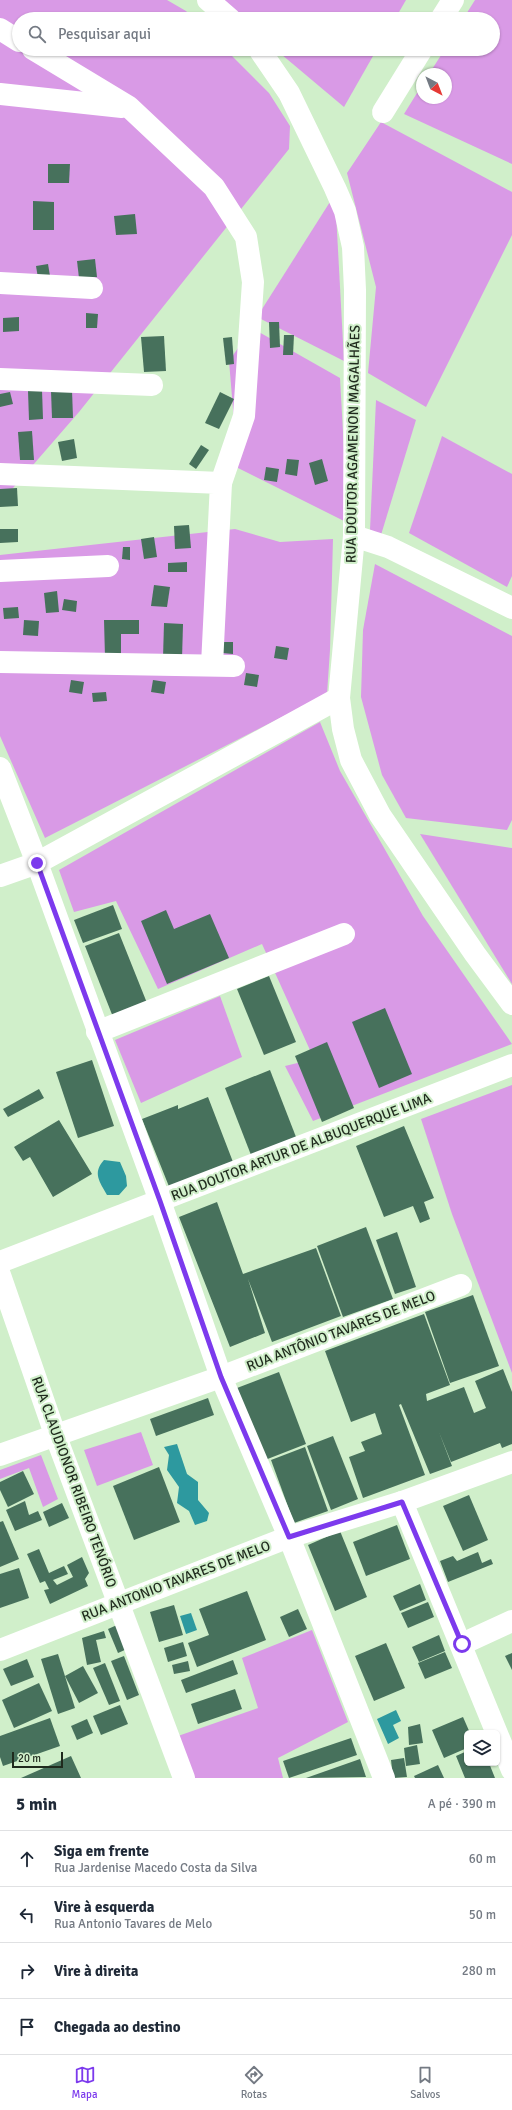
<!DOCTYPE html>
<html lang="pt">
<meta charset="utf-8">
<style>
body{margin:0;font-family:Signika,sans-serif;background:#f2f2f3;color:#1f2937}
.controls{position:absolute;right:12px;bottom:12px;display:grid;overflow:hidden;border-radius:6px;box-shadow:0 1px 3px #0004}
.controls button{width:36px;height:36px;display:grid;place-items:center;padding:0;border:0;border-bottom:1px solid #e0e1e3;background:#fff;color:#1f2937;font:20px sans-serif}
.compass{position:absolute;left:416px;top:68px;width:36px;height:36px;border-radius:50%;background:#fff;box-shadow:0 1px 3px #0004;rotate:138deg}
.scale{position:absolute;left:12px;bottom:10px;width:51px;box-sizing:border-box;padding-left:4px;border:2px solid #1f2a1d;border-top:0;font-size:11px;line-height:14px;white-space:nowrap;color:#1f2a1d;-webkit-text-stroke:3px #d0efca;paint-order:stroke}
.stop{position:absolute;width:12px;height:12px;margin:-9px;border:3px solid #7c3aed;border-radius:50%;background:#fff}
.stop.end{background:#7c3aed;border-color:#fff;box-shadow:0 1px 4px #0008}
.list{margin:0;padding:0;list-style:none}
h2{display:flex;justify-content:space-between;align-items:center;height:52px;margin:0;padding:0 16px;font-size:17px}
h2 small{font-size:13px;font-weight:400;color:#747a83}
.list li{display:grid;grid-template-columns:26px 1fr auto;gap:12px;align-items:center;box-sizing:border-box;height:56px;padding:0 16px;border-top:1px solid #e0e1e3}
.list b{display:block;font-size:15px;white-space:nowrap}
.list p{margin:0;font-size:13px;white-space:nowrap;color:#747a83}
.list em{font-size:13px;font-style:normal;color:#747a83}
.icon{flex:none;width:22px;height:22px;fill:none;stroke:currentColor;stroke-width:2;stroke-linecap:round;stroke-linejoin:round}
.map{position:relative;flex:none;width:512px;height:1778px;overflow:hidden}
.search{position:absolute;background:#fff;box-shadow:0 1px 3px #0004;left:12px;right:12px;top:12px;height:44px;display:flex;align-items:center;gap:10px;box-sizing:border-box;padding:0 14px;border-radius:22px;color:#747a83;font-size:15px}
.sheet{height:276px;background:#fff}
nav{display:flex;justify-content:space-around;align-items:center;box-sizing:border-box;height:56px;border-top:1px solid #e0e1e3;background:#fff;font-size:11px;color:#747a83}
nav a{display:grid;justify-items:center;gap:2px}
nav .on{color:#7c3aed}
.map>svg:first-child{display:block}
.green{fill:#d99ae6}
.water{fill:#2d999f}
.building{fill:#47715c}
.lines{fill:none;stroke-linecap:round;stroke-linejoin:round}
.minor{stroke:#fff;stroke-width:22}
.route{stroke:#7c3aed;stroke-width:5}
.labels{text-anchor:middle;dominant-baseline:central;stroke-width:4;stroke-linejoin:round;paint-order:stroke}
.street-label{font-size:14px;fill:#1f2a1d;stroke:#d0efca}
</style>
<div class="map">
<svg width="512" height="1778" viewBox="0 0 512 1778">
<rect width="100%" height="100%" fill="#d0efca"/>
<g class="green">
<polygon points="0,0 167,0 186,11 194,19 19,19 19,49 225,49 269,93 290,126 289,149 79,412 0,503"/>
<polygon points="216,0 406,0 395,19 239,19"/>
<polygon points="475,0 512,0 512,164 404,114 422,85 422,98 446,98 446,74 429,74 445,49 493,49 493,19 463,19"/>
<polygon points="275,49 377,49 344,107"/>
<polygon points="381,122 512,192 512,235 426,407 368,373 376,287 347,173"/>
<polygon points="335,194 344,361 257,317"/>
<polygon points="252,328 340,378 348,523 238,468 229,361"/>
<polygon points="376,400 416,420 381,535 370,530"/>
<polygon points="442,436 512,474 512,576 507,587 409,533"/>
<polygon points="235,529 280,542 333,539 330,650 327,694 45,838 0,736 0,555"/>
<polygon points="375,564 512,636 512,820 507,830 406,818 382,775 361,697 363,630"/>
<polygon points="320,722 340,771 423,916 512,1044 313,1121 285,1066 314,1059 262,944 158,989 116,901 74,912 59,870"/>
<polygon points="420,834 512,848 512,984"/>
<polygon points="220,996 242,1057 141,1103 115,1040"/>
<polygon points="512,1085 512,1373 452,1214 421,1119"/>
<polygon points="141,1432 153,1465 97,1486 84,1450"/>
<polygon points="41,1455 58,1499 43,1507 29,1468 0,1479 0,1470"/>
<polygon points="312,1630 348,1722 278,1758 283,1778 193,1778 178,1736 258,1708 242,1658"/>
</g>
<g class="water">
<path d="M 104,1160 L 120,1162 L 126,1176 L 127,1186 L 119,1195 L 107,1195 C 100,1182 92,1173 104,1160 Z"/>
<polygon points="177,1444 187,1474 198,1482 198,1500 209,1513 207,1521 195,1525 189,1511 177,1503 179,1487 167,1470 169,1455 164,1447"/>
<polygon points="191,1613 197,1630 186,1634 180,1616"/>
<polygon points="396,1710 401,1721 393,1725 399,1738 388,1744 377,1719"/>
</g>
<g class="building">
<polygon points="48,164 70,164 69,183 48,183"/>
<polygon points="33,201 54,202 54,230 33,230"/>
<polygon points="135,214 137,234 116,235 114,216"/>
<polygon points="95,259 97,277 79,278 77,261"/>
<polygon points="48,264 50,276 38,278 36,266"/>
<polygon points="86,313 98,314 97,328 86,328"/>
<polygon points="19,317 19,331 3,332 3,318"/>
<polygon points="269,322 279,322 280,347 270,348"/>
<polygon points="284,335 294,335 293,355 283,355"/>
<polygon points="164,336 166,371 144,372 141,337"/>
<polygon points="232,337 234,364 226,365 223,338"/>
<polygon points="42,390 43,419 29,420 28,391"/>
<polygon points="72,390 73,418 52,418 51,391"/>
<polygon points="10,392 13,404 0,407 0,394"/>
<polygon points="220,392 234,399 219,429 205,423"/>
<polygon points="32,431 34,460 20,460 18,432"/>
<polygon points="74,439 77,458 62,461 58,442"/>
<polygon points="201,445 209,450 196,469 189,464"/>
<polygon points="287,459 299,460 297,476 285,474"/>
<polygon points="322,459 328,481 315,485 309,463"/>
<polygon points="266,467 279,469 277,482 264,480"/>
<polygon points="17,488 18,506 0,507 0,489"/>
<polygon points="189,525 191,548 175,549 174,526"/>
<polygon points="0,529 18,529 18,542 0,543"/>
<polygon points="154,537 157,557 144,559 141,539"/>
<polygon points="123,547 130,547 130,560 122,559"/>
<polygon points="187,562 187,572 168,572 168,563"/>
<polygon points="154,585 170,587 167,607 151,606"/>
<polygon points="57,591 59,612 46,613 44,593"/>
<polygon points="64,599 77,601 76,612 62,610"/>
<polygon points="18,607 19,618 4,619 3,608"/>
<polygon points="24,620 39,621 38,636 23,635"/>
<polygon points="104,620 139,620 139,634 121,634 121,657 105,657"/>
<polygon points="164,623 183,624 182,659 163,658"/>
<polygon points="222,642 233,642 233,654 222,653"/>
<polygon points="276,646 289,648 287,660 274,658"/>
<polygon points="246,673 259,675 257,687 244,685"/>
<polygon points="71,680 84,682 82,694 69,692"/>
<polygon points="153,680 166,682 164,694 151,692"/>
<polygon points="106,692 107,701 93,702 92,693"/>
<polygon points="113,905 122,929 83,943 74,920"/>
<polygon points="166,910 174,929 210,914 229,958 167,984 141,921"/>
<polygon points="119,933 147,1003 113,1017 85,946"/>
<polygon points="269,976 296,1042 264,1055 237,989"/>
<polygon points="385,1008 412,1074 379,1088 352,1022"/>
<polygon points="327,1042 354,1108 322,1122 295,1056"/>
<polygon points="92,1060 114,1126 78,1138 56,1072"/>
<polygon points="270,1070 296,1137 251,1155 225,1088"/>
<polygon points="39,1089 44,1098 8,1117 3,1109"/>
<polygon points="208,1097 233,1162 170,1189 142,1119 178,1105 178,1109"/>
<polygon points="59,1120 92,1174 53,1197 30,1157 23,1161 14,1147"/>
<polygon points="404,1126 434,1198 424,1202 430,1219 420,1223 413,1206 384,1217 356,1146"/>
<polygon points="217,1202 243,1274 316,1248 341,1316 272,1342 248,1279 265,1333 230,1347 179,1217"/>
<polygon points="366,1227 393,1299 343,1317 317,1246"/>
<polygon points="397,1232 416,1287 395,1294 376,1240"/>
<polygon points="473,1295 499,1366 450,1383 425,1312"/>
<polygon points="424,1314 450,1385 426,1394 427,1401 464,1387 474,1413 486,1408 475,1381 503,1369 512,1392 512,1444 502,1448 500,1443 451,1462 439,1432 452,1466 430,1474 401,1404 399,1405 425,1475 363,1498 349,1457 365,1451 361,1442 382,1434 375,1413 351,1422 325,1351"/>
<polygon points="279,1372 306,1444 265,1460 237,1388"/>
<polygon points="208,1398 214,1415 156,1436 150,1419"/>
<polygon points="333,1436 358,1499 331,1510 307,1446"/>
<polygon points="305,1447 328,1511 294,1523 271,1460"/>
<polygon points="159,1467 180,1522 134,1540 113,1486"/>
<polygon points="23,1471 34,1494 8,1507 0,1490 0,1482"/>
<polygon points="469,1495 488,1540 463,1551 443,1506"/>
<polygon points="25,1501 29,1515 38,1511 42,1520 15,1531 6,1510"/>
<polygon points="62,1503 69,1518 49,1527 43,1512"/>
<polygon points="3,1521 19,1559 0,1567 0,1522"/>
<polygon points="397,1525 410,1559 366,1576 353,1542"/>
<polygon points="340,1531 367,1597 335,1611 308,1545"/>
<polygon points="39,1549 49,1573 64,1566 68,1574 53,1580 57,1585 73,1577 67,1565 82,1557 89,1573 85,1579 88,1586 50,1604 44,1590 49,1589 45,1581 40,1583 27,1554"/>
<polygon points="478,1552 482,1563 491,1559 493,1564 448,1582 440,1561 453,1556 457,1561"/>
<polygon points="19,1568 29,1598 0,1608 0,1574"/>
<polygon points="420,1584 426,1600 400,1611 393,1596"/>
<polygon points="247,1591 266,1640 197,1667 188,1643 209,1635 199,1609"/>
<polygon points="428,1602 434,1617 408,1628 401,1613"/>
<polygon points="174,1605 183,1635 159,1642 150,1612"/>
<polygon points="298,1609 307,1629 289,1637 280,1617"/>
<polygon points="117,1625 127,1649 118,1653 108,1629"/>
<polygon points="104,1631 106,1638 96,1640 101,1662 87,1665 82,1638"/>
<polygon points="439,1635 445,1651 419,1662 412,1647"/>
<polygon points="183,1642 187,1656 168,1662 164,1648"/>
<polygon points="386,1643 405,1688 374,1701 355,1656"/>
<polygon points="445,1652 452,1668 425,1679 418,1663"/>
<polygon points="512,1653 512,1670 505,1656"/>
<polygon points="58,1654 75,1708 58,1714 41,1659"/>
<polygon points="124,1656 139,1695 127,1700 111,1661"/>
<polygon points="27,1659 34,1677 11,1686 3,1669"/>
<polygon points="233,1660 238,1674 186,1693 181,1680"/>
<polygon points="188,1661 190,1671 174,1674 172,1665"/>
<polygon points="105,1663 120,1701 109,1705 93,1668"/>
<polygon points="83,1666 98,1693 79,1703 65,1676"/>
<polygon points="39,1683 52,1711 14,1728 2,1700"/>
<polygon points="235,1689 242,1709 198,1724 191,1704"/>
<polygon points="120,1705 128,1724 101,1735 93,1716"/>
<polygon points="463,1717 470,1733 467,1733 467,1748 444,1758 432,1730"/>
<polygon points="50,1718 60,1746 3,1766 0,1757 0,1736"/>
<polygon points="87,1719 93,1733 77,1740 71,1726"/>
<polygon points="420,1724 423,1743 409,1745 408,1727"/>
<polygon points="351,1738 357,1755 289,1778 283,1761"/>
<polygon points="417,1745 420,1764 406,1766 404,1748"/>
<polygon points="467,1751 467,1763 489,1763 495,1778 465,1778 456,1756"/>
<polygon points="71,1756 81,1778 21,1778"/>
<polygon points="404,1758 407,1777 393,1778 391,1760"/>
<polygon points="360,1759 366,1777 306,1778"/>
<polygon points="438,1765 444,1778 415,1778 414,1776"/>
</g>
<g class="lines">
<g class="minor">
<polyline points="208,0 230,19"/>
<polyline points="441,19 453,0"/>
<polyline points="0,29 19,41"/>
<polyline points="33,49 129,107 214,187 246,237 253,282 244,416 221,483"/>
<polyline points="259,49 289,93 335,188 345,211 353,247 355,290 354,536 339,698 343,729 351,760 380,815 475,954 512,1004"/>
<polyline points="0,94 122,107"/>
<polyline points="383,112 422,49"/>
<polyline points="0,283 92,288"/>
<polyline points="0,379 152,385"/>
<polyline points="0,474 221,483 212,665"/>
<polyline points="354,536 388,547 512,608"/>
<polyline points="0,571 108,566"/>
<polyline points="0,662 234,666"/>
<polyline points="0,768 37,863 160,1201 221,1377 289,1537 384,1778"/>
<polyline points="0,876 37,863 339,698"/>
<polyline points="97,1032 344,934"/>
<polyline points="0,1262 512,1065"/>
<polyline points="0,1275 55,1434 184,1778"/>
<polyline points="0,1455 221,1377 461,1285"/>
<polyline points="402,1502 512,1770"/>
<polyline points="462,1644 512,1621"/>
<polyline points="0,1650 289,1537 402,1502 512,1462"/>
</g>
</g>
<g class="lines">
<polyline class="route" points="37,863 160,1201 221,1377 289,1537 402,1502 462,1644"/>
</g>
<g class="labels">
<g class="street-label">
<text transform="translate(353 444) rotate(-89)">RUA DOUTOR AGAMENON MAGALHÃES</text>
<text transform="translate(301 1147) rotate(-21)">RUA DOUTOR ARTUR DE ALBUQUERQUE LIMA</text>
<text transform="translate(341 1331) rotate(-21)">RUA ANTÔNIO TAVARES DE MELO</text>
<text transform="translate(74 1482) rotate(70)">RUA CLAUDIONOR RIBEIRO TENÓRIO</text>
<text transform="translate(176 1581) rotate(-21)">RUA ANTONIO TAVARES DE MELO</text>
</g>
</g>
</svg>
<div class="controls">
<button><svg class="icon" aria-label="layers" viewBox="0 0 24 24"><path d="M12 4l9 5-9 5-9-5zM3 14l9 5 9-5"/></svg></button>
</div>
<svg class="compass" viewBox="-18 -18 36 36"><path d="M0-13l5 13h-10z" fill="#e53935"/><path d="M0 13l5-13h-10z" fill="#747a83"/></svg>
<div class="scale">20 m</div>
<div class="stop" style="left:462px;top:1644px"></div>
<div class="stop end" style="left:37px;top:863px"></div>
<div class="search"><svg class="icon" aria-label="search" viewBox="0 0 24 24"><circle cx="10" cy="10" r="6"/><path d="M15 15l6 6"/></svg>Pesquisar aqui</div>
</div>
<section class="sheet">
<h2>5 min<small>A pé · 390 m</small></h2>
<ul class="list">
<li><svg class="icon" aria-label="ahead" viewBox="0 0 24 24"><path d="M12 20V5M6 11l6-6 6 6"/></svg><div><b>Siga em frente</b><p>Rua Jardenise Macedo Costa da Silva</p></div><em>60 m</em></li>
<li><svg class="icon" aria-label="left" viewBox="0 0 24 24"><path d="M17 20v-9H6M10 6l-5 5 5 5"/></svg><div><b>Vire à esquerda</b><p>Rua Antonio Tavares de Melo</p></div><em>50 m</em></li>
<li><svg class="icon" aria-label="right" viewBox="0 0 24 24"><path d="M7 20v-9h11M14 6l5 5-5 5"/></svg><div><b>Vire à direita</b></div><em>280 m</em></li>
<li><svg class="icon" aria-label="arrive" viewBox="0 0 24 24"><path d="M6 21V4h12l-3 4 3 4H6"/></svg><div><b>Chegada ao destino</b></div></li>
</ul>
</section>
<nav>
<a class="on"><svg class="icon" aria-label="map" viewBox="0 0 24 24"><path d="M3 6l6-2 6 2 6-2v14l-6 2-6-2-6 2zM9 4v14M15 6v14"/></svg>Mapa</a>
<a><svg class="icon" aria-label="directions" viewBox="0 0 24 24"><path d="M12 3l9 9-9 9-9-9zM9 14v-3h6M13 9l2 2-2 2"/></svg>Rotas</a>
<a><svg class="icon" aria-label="saved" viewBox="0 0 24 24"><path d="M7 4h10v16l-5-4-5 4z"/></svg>Salvos</a>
</nav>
